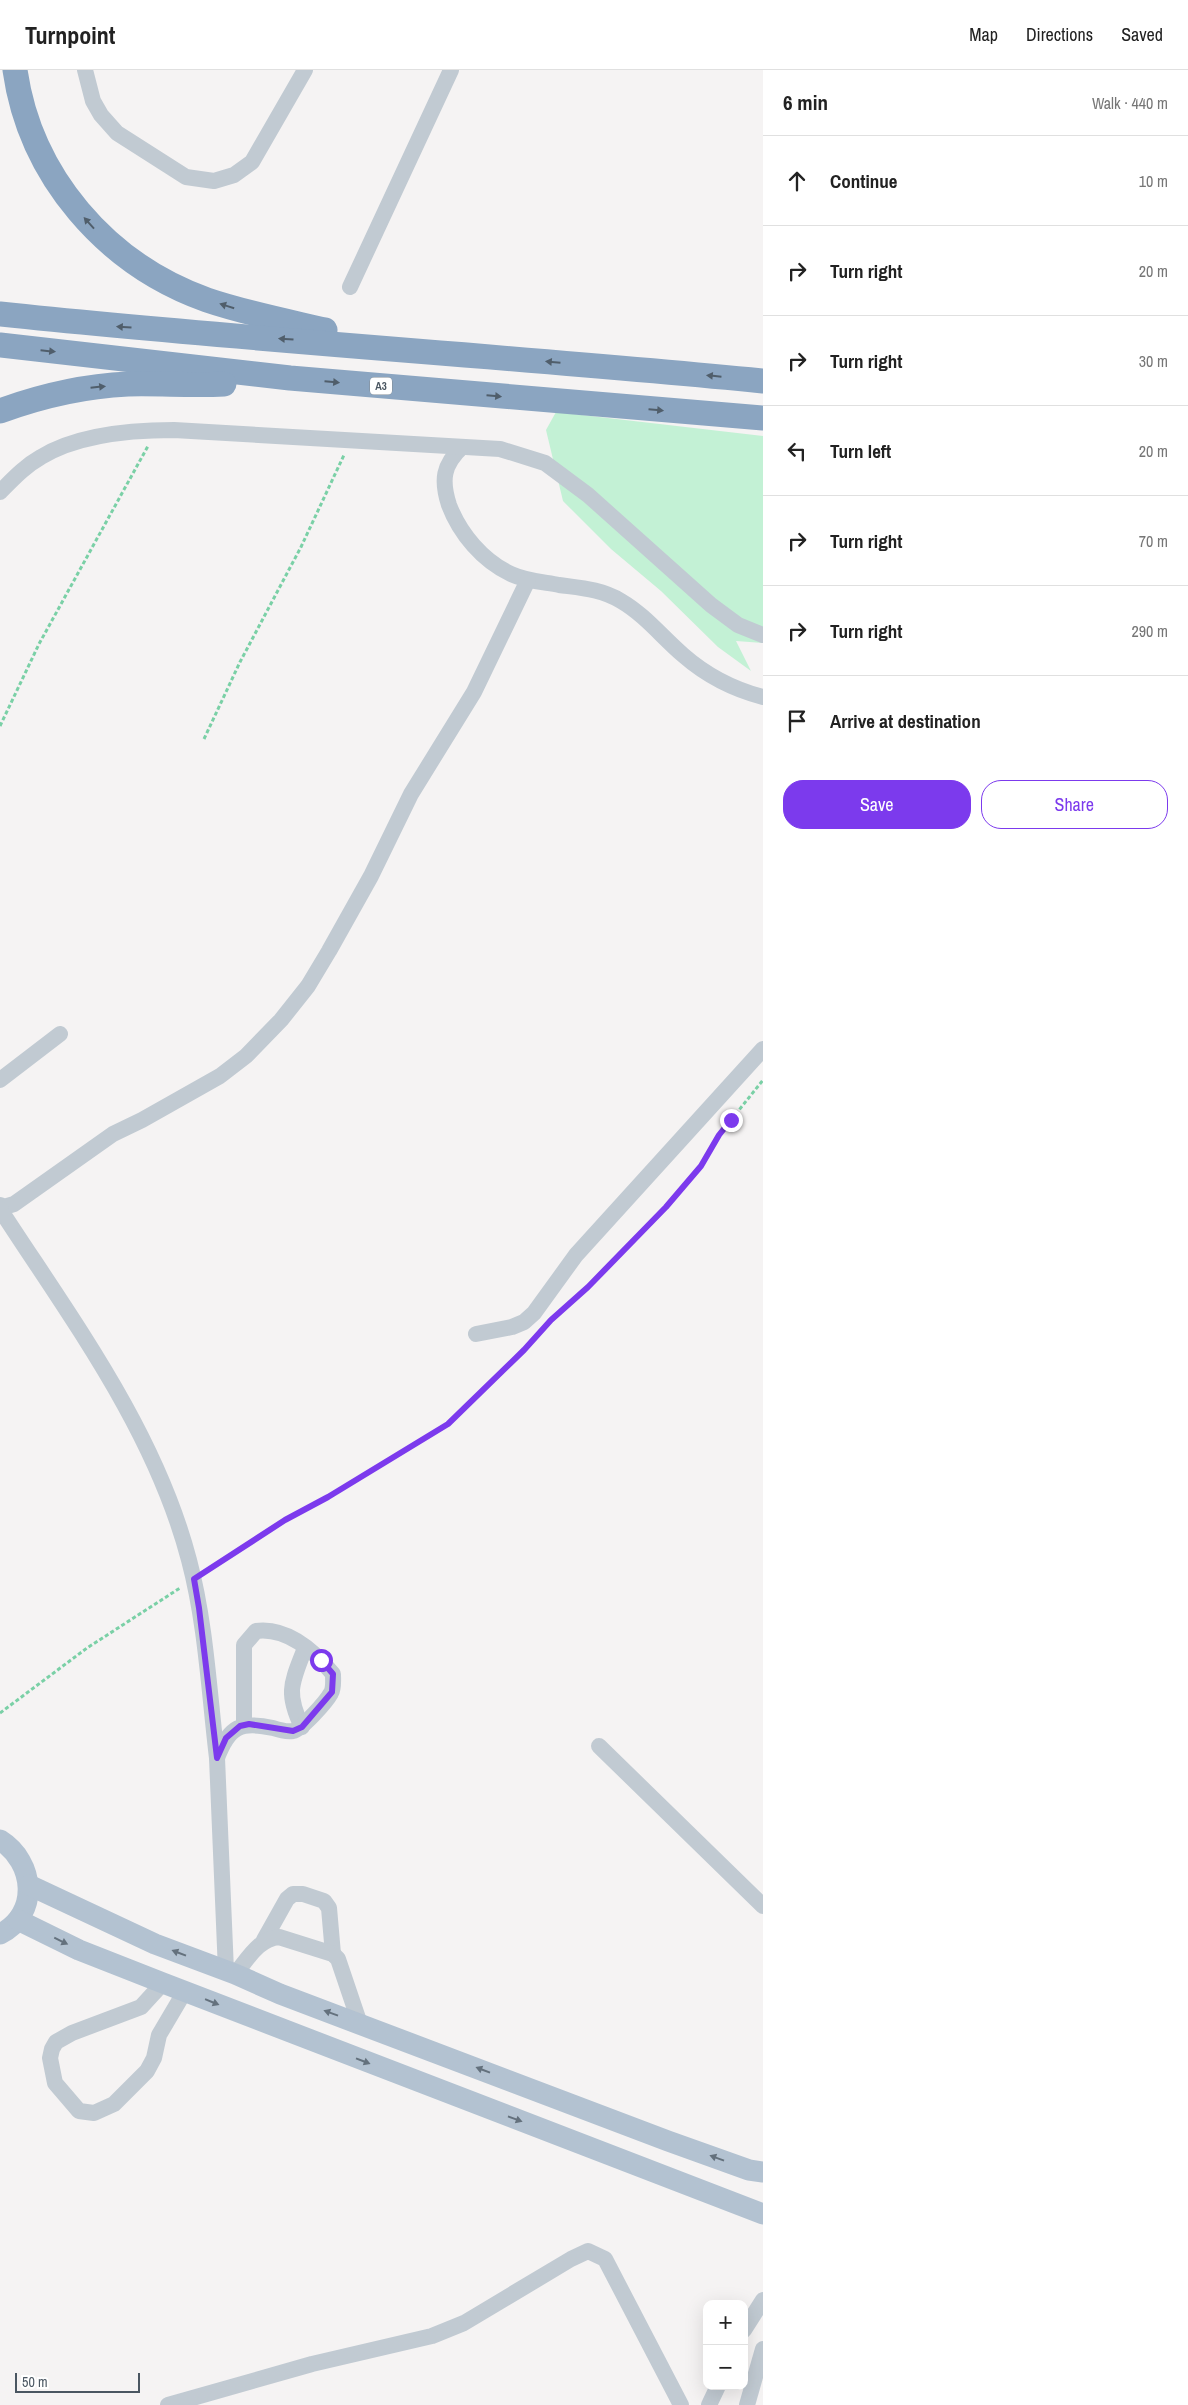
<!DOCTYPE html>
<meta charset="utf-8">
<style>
body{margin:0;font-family:"Archivo Narrow",sans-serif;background:#f2f2f2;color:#222}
.controls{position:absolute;right:15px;bottom:15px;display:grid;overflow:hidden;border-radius:10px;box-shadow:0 5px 20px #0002}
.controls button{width:45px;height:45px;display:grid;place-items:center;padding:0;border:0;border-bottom:1px solid #e0e0e0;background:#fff;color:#222;font:25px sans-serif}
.scale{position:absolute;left:15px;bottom:12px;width:125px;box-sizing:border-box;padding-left:5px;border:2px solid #4a5661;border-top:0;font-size:14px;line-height:18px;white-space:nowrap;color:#4a5661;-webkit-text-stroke:4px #fff;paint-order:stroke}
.stop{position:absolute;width:15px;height:15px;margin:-11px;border:4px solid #7c3aed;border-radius:50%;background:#fff}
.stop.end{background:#7c3aed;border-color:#fff;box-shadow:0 1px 5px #0008}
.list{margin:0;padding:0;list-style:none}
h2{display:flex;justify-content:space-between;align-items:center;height:65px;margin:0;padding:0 20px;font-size:21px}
h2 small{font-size:16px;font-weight:400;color:#767676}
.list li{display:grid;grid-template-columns:32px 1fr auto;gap:15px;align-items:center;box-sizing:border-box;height:90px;padding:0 20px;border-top:1px solid #e0e0e0}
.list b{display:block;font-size:19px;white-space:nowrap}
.list em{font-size:16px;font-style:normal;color:#767676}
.actions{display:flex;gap:10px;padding:15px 20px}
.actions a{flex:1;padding:11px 0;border:1px solid #7c3aed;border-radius:20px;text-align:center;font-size:18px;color:#7c3aed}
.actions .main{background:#7c3aed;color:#fff}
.icon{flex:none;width:28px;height:28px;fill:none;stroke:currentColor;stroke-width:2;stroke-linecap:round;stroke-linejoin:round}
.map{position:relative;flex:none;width:763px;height:2335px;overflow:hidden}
header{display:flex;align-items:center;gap:30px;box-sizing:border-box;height:70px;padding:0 25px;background:#fff;border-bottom:1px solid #e0e0e0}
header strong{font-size:24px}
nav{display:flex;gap:28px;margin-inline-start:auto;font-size:18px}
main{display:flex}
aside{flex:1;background:#fff}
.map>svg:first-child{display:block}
.green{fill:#c3f1d5}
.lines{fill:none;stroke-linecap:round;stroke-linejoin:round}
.path{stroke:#7ad0a6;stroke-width:3;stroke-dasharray:4 2.5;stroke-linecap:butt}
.minor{stroke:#c1cad2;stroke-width:16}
.major{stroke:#b3c2d1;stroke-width:21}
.highway{stroke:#8ba5c1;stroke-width:25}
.oneway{fill:#505e6b}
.oneway2{fill:#64717d}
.route{stroke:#7c3aed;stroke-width:6}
.labels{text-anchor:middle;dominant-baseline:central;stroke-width:4;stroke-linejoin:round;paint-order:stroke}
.shield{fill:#fff;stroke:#808990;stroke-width:1}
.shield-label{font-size:11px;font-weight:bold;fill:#4a5661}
</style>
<header>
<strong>Turnpoint</strong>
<nav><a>Map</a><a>Directions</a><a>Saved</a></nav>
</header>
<main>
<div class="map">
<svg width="763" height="2335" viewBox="0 0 763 2335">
<rect width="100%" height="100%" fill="#f5f3f3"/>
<polygon class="green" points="556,342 763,366 763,573 736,571 751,601 718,577 661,521 611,479 563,431 546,360"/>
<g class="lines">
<g class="path">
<polyline points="0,656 39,574 148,376"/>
<polyline points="204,669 240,592 301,477 344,385"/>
<polyline points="550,1252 588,1217 681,1121 701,1096 719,1065 763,1010"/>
<polyline points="206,1501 285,1450 328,1427 448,1354 525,1280 546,1256"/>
<polyline points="0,1643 87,1578 180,1518"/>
</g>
<g class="minor">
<polyline points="85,0 93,31 101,45 117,63 186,107 214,111 234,105 252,92 305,0"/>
<polyline points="350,217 451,0"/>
<path d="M 462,377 C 443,395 441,410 449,435 C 460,464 483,491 511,504 C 526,511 543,512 559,515 C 581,518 601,519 621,531 C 645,545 662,567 683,585 C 707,606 732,619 763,627"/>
<path d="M 0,422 C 13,409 25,396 41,387 C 77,365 132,360 174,360 L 500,379 L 545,393 L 588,425 L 711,535 L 738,555 L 763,565"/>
<polyline points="0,1010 60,964"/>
<polyline points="0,1135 4,1137 14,1134 113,1064 142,1050 220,1006 246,986 281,950 308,916 329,881 371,806 411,724 474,622 528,510"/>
<path d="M 0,1139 C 72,1250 155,1360 189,1490 C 206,1554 209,1622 217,1688"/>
<polyline points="476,1264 512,1257 524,1252 534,1243 576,1185 763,979"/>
<path d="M 302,1657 C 285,1622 292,1612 305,1578"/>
<polyline points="599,1676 763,1836"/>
<polyline points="264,1870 287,1829 293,1824 303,1824 324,1831 329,1838 333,1884"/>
<path d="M 226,1901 L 217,1688 C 229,1656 241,1651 273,1658 C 279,1660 286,1662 293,1661 C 302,1659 326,1632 331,1623 C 334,1618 333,1610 333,1604 C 314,1581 287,1557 256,1561 L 244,1575 L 244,1655"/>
<path d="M 235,1904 C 248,1889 258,1869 279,1867 L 333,1884 L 338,1889 L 360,1954"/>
<polyline points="163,1913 141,1937 72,1963 56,1972 52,1979 50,1988 55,2013 79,2041 94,2043 114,2034 147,2001 154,1988 159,1965 185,1921"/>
<polyline points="744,2260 763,2230"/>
<polyline points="168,2335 312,2294 432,2266 464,2253 571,2189 588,2181 605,2189 681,2335"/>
<polyline points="709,2335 718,2316"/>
<polyline points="747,2335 763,2279"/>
</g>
<g class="major">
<path d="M 0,1770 C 35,1792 40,1844 0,1864"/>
<polyline points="29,1815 155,1874 235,1904 280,1924 668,2071 749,2100 763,2102"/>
<polyline points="18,1850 79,1880 163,1913 763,2144"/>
</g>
<g class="highway">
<path d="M 15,0 C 30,106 106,194 207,230 C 245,243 286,251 325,260"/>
<path d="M 0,244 C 254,271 509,286 763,311"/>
<polyline points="0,275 290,308 763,348"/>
<path d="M 0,341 C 41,326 84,316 128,314 C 160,313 192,316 224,314"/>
</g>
</g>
<defs><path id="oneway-solid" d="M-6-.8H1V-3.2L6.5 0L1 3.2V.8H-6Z" transform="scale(1.25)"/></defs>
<g class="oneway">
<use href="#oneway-solid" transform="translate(89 153) rotate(-132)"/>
<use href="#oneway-solid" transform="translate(227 236) rotate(-163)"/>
<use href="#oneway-solid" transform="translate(124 257) rotate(-176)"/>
<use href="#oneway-solid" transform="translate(286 269) rotate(-176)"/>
<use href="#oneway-solid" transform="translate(48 281) rotate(6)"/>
<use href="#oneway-solid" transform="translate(553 292) rotate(-175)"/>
<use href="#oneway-solid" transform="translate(714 306) rotate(-174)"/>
<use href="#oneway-solid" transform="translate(332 312) rotate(5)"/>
<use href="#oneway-solid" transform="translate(98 317) rotate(-6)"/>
<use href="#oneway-solid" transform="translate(494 326) rotate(5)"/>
<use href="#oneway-solid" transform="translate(656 340) rotate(5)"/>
</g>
<g class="oneway2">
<use href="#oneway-solid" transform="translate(61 1871) rotate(26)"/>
<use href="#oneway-solid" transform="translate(179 1883) rotate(-159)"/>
<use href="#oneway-solid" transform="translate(212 1932) rotate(22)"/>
<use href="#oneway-solid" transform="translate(331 1943) rotate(-160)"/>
<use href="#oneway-solid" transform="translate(363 1991) rotate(21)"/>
<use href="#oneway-solid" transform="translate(483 2000) rotate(-159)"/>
<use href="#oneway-solid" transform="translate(515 2049) rotate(20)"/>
<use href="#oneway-solid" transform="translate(717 2088) rotate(-160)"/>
</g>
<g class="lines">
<polyline class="route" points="321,1590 333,1604 332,1622 302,1657 293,1661 249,1654 240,1656 226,1668 217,1688 199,1538 194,1509 285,1450 328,1427 448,1354 524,1280 551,1250 588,1217 666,1137 701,1096 719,1065 731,1050"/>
</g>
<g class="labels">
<rect class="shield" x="370" y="307.5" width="22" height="17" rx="4"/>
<g class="shield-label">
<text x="381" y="316">A3</text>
</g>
</g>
</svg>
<div class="controls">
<button>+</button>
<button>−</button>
</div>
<div class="scale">50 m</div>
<div class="stop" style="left:321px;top:1590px"></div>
<div class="stop end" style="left:731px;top:1050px"></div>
</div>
<aside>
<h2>6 min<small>Walk · 440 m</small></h2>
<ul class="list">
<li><svg class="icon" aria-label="ahead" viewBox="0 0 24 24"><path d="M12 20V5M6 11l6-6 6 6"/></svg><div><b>Continue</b></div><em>10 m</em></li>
<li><svg class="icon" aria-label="right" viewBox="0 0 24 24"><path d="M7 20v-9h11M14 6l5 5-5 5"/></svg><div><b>Turn right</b></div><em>20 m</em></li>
<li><svg class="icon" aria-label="right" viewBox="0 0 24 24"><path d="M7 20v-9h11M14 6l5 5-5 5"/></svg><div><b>Turn right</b></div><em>30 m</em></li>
<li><svg class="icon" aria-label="left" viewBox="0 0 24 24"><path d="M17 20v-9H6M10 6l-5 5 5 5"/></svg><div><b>Turn left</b></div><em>20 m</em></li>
<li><svg class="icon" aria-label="right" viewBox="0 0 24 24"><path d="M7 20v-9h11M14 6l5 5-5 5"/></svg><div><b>Turn right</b></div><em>70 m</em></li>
<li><svg class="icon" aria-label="right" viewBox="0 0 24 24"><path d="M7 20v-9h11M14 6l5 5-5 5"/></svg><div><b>Turn right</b></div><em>290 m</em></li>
<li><svg class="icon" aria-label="arrive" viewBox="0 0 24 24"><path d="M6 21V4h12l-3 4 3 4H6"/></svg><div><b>Arrive at destination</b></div></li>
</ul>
<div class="actions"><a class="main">Save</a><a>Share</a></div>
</aside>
</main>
